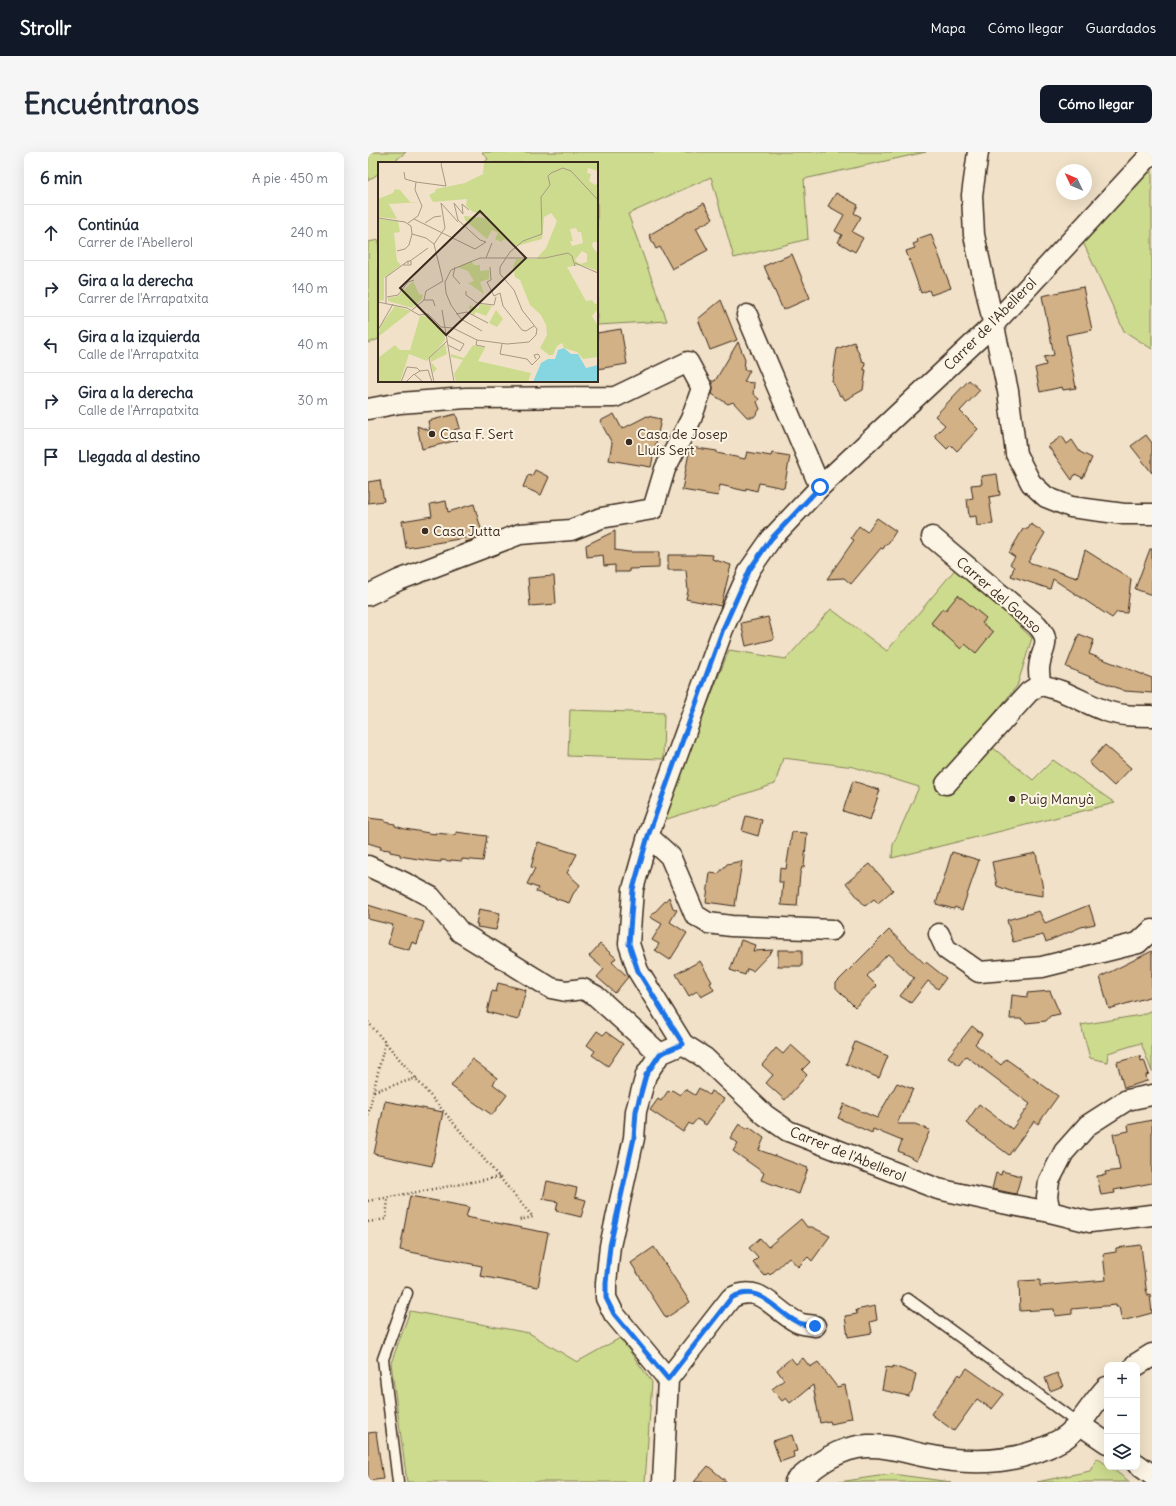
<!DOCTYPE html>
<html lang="es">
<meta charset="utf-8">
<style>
body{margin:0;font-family:Delius,sans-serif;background:#f6f6f7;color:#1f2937}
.controls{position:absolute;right:12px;bottom:12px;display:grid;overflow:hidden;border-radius:8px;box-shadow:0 4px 16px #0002}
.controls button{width:36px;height:36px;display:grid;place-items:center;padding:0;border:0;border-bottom:1px solid #e0e1e3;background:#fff;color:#1f2937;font:20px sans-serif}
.compass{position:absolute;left:688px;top:12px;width:36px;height:36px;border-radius:50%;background:#fff;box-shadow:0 4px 16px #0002;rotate:314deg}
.stop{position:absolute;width:12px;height:12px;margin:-9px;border:3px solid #1a73e8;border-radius:50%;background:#fff}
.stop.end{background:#1a73e8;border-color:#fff;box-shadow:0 1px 4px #0008}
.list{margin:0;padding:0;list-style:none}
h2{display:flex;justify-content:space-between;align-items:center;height:52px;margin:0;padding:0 16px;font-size:17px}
h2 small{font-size:13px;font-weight:400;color:#747a83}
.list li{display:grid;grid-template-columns:26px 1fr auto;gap:12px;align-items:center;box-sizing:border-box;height:56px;padding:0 16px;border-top:1px solid #e0e1e3}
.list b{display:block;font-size:15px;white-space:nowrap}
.list p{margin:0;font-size:13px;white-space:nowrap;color:#747a83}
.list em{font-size:13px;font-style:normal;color:#747a83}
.icon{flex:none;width:22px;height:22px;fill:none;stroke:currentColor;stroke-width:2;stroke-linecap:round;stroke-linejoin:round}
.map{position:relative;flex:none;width:784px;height:1330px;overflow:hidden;border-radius:8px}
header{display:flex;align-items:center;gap:24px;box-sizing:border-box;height:56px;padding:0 20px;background:#111827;color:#fff}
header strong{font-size:19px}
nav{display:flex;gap:22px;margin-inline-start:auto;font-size:14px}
.intro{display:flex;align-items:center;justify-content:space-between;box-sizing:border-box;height:96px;padding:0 24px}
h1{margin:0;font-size:28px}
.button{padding:10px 18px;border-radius:8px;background:#111827;color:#fff;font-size:14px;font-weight:700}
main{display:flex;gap:24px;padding:0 24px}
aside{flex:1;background:#fff;border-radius:8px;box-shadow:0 4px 16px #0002}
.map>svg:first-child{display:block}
.green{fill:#cddb8f;stroke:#848256}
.building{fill:#d3b186;stroke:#3b2a1e}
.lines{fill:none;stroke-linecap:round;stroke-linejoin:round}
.lane-casing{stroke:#3b2a1e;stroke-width:13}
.street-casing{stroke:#3b2a1e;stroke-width:23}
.secondary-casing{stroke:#3b2a1e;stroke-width:25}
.path{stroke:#3b2a1e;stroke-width:2.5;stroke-dasharray:1 3;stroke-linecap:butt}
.lane{stroke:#fcf5e5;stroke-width:10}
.street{stroke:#fcf5e5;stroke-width:20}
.secondary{stroke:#fcf5e5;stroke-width:22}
.route{stroke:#1a73e8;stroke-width:5}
.poi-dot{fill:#3b2a1e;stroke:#fcf5e5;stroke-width:1.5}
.labels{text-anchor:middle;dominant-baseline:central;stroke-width:4;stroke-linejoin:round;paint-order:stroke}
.street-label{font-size:14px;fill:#3b2a1e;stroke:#fcf5e5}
.poi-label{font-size:14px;fill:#3b2a1e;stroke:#fcf5e5;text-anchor:start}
.inset-road{fill:none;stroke:#a89884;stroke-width:1}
.view{fill:#3b2a1e;fill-opacity:0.15;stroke:#3b2a1e;stroke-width:2}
.inset-edge{fill:none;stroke:#3b2a1e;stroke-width:2}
</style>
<header>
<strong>Strollr</strong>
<nav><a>Mapa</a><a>Cómo llegar</a><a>Guardados</a></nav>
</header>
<div class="intro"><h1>Encuéntranos</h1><a class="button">Cómo llegar</a></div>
<main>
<aside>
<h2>6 min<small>A pie · 450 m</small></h2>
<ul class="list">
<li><svg class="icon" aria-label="ahead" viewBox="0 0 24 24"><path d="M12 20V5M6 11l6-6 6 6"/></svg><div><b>Continúa</b><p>Carrer de l'Abellerol</p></div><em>240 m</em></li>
<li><svg class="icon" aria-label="right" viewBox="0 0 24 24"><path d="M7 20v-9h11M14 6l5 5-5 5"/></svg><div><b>Gira a la derecha</b><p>Carrer de l'Arrapatxita</p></div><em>140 m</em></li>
<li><svg class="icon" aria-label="left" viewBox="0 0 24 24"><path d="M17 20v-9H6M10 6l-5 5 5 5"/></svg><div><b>Gira a la izquierda</b><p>Calle de l'Arrapatxita</p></div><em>40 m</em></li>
<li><svg class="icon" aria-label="right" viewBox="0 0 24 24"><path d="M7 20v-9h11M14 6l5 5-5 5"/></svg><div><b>Gira a la derecha</b><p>Calle de l'Arrapatxita</p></div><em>30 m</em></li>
<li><svg class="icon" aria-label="arrive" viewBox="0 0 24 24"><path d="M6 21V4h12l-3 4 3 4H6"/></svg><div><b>Llegada al destino</b></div></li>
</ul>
</aside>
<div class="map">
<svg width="784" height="1330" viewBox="0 0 784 1330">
<rect width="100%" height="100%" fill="#f0e1c8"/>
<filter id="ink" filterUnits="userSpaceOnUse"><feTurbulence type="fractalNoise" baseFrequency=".025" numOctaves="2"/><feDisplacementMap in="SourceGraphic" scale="8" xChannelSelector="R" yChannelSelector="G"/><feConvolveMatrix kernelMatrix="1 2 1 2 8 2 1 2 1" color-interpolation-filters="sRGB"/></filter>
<g filter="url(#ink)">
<g class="green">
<polygon points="0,0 38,0 24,11 11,11 11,21 0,29"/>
<polygon points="114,0 558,0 436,27 440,87 366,106 343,25 260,62 299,169 229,173 229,11 116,11 120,7"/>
<polygon points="784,14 784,197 756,179 714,88"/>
<polygon points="11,88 11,187 0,191 0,90"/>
<polygon points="589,415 664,486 649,534 609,583 665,628 685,608 747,651 524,706 525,693 551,635 486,615 415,606 407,632 293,669 361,498 418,507 463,457 519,499"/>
<polygon points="202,558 296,561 295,607 200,604"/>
<polygon points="784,858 784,920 773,891 740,901 739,910 722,906 713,873 773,863"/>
<polygon points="42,1159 161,1181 209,1210 252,1186 284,1230 277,1330 39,1330 23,1211"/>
<polygon points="729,1306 739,1313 739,1315 742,1315 762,1330 669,1330 722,1319"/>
<polygon points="524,1322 583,1330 471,1330"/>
</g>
<g class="building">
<polygon points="468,41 490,53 486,61 493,65 484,80 495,86 487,100 470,90 474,83 467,79 476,63 460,54"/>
<polygon points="336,51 345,67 328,76 340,98 304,117 292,95 288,97 281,83"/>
<polygon points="563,82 583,136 563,143 561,138 553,141 538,99 547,96 545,92 550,90 549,87"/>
<polygon points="424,102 442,146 415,158 396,114"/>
<polygon points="715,135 724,178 698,183 708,236 695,238 694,235 672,240 667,216 678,213 676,205 686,203 674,144"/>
<polygon points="353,148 369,188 342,198 330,167"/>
<polygon points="253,177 259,212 229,217 229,181"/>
<polygon points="370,190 377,207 376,218 382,218 376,230 386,231 385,242 391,247 389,250 392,257 386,265 379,265 365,250 360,252 344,242 345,235 343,229 347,229"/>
<polygon points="486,190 494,209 497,210 496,218 498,218 495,238 477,248 474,243 472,244 464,229 469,197"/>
<polygon points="601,228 612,238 592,259 610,277 589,299 583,293 579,297 566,284 577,273 567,264"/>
<polygon points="88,262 92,276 86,278 88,288 90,288 54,297 49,274 62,279 60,269"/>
<polygon points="246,262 254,277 279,264 293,267 283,315 241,308 244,291 232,269"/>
<polygon points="778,283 784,291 784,321 763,294"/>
<polygon points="694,284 699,292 704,288 712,300 724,306 715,326 707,322 704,328 680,294"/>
<polygon points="322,295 349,299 349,301 377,307 379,300 403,304 404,301 422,304 416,336 391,331 389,339 378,336 378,339 352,333 350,344 314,338"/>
<polygon points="167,318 181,325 173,343 155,335 160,323 164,324"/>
<polygon points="629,322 632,343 621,345 625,372 609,374 608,364 601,365 599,347 605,346 603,333 614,332 613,324"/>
<polygon points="12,328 16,349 0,351 0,330"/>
<polygon points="78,349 80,360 106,352 115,384 98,390 97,386 38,396 34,369 64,364 62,352"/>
<polygon points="509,366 528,379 519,393 518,392 515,397 513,396 483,432 476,426 459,427 486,388 483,386 491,374 499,380"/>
<polygon points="663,372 677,381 660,410 709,426 717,398 763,427 759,461 749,460 744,466 685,427 682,437 643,424 646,415 642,412 647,405 641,401 655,377 660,377"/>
<polygon points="247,379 247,398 260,400 291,400 291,416 261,417 261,420 247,420 247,413 236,414 235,403 219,405 218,393"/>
<polygon points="782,397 784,397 784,443 767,437"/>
<polygon points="328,402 345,403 344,407 363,413 353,454 318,447 320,439 318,418 300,418 300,403 328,403"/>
<polygon points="186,424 188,452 162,454 160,426"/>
<polygon points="590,443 618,466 614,471 625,480 608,501 597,492 593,497 563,471 575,456 577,459"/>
<polygon points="400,465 406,487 378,494 373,471"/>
<polygon points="711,482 726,488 721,502 784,526 784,541 757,539 698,515"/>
<polygon points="737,593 763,616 746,634 721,611"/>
<polygon points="485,629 512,638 502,668 475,659"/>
<polygon points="378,664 394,668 390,684 374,679"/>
<polygon points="0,666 17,668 17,670 27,672 27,674 37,677 67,682 67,681 88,683 88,680 119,684 115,709 94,707 94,709 83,708 83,709 73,708 73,710 62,709 32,704 32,702 22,700 22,698 12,697 13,695 0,691"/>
<polygon points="424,680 439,681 436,715 434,715 432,722 429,754 413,753 415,730 411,730 412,716 418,717"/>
<polygon points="170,690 209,702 199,721 212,733 205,742 201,751 168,740 170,736 159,732 167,716 163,715"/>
<polygon points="584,700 611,708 594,758 587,755 586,757 568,752"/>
<polygon points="668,701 675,737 675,744 642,739 629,734 624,710"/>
<polygon points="374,709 367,754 338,750 342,721 350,722 359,712"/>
<polygon points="502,712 525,738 510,751 506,747 497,754 478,731"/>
<polygon points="301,745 305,756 309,758 302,770 319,781 302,808 287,798 291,792 284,788 294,772 282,765"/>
<polygon points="0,753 56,770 49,792 44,790 41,798 20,792 25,773 0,767"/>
<polygon points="721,753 727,772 713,775 678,790 675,783 645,790 639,768 671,759 677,771"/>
<polygon points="111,757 132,761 128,778 109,775 110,772 108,772"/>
<polygon points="521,778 557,812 558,810 578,826 570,837 560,829 543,851 532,844 546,826 520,802 499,824 509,834 487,855 468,836 468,831"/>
<polygon points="373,788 387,793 385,799 405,798 385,819 379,817 377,823 362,818"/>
<polygon points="232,792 248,806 244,810 260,825 247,841 229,825 236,817 221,804"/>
<rect x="410" y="798" width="24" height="16"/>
<polygon points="784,799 784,844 741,857 732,825"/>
<polygon points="332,809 344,830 342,831 346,838 333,845 329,839 321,844 308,822"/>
<polygon points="130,831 158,838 150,868 119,860 124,839 128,840"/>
<polygon points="682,839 692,862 682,864 678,869 658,871 653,867 642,867 644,843 659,845 659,841"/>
<polygon points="604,874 614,882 607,892 633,913 638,907 690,944 670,972 666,969 641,1003 598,971 611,952 644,977 662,952 598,904 591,913 580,905"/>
<polygon points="229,879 235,883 238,880 255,892 240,914 224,903 227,899 219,893"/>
<polygon points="487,890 520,904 511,926 478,912"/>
<polygon points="423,893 442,910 434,918 439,923 417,948 398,931 405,923 394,913 408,896 415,902"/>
<polygon points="772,904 773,909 776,908 781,922 778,923 779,929 756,936 749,910"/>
<polygon points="104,907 129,926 125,932 139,943 124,963 83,934"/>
<polygon points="529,931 545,937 529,972 547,972 562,978 549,1008 530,999 534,989 505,977 504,981 470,966 476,952 509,966"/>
<polygon points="331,936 341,943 343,939 356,947 338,973 329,967 324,973 321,971 315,980 282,958 290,947 293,949 300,939 302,940 304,938 312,943 317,937 327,943"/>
<polygon points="17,949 75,960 64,1014 6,1002"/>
<polygon points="784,968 784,1031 746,1038 747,1041 733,1043 729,1024 738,1023 737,1020 752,1018 745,982 761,979 760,973"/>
<polygon points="371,972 379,977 381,975 396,986 391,998 440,1016 431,1042 393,1028 396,1021 365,999 370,991 362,986"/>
<polygon points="634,1019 653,1024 648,1042 624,1037 628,1021 633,1023"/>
<polygon points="179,1029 209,1036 207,1045 218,1048 213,1065 188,1059 190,1050 175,1047"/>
<polygon points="42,1044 101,1055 98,1065 180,1081 170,1135 112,1124 114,1114 32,1098"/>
<polygon points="433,1067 439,1075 444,1075 462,1084 444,1109 440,1105 430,1115 421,1105 402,1123 400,1121 397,1124 385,1111 390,1106 381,1096 392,1086 400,1095"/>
<polygon points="773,1093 779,1144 782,1143 784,1161 754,1169 751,1155 748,1155 748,1153 704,1157 704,1162 687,1164 686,1157 652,1159 651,1129 672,1128 672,1134 738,1128 735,1102 748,1100 748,1096"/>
<polygon points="286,1095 322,1150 298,1166 263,1111"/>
<polygon points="507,1154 509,1168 502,1170 504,1181 480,1185 477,1164 489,1162 488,1158"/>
<polygon points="423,1206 428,1212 435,1206 442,1215 450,1210 469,1235 477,1233 484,1266 477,1267 477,1269 463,1272 462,1269 452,1271 445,1233 422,1251 418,1246 414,1249 404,1237 416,1228 409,1218"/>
<polygon points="525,1214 548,1222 544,1239 540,1244 514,1238 518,1215 525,1216"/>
<polygon points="599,1216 636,1242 624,1257 609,1247 586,1279 563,1262 591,1222 593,1224"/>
<polygon points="689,1221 695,1234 682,1239 677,1226"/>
<polygon points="8,1280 15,1327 0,1329 0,1281"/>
<polygon points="424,1283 429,1299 425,1300 426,1305 412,1310 405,1289"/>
<polygon points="340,1314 359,1330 326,1330"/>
</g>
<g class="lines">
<defs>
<g id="lane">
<polyline points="540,1147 711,1272"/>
<polyline points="30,1330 15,1207 39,1141"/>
</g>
<g id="street">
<polyline points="610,0 604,43 606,83 640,239 648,302 663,331 678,345 703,355 756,362 784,362"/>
<polyline points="784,1 625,173 452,335 403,387 382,417 355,477 280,684 265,737 261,792 270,819 315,892 337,906 397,963 420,979 570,1037 634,1051 682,1060 722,1070 784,1063"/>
<polyline points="379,163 452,335"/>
<polyline points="0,257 32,251 98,246 247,245 320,210 334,236 323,267 297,317 285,357 233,366 203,378 152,382 31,428 0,443"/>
<path d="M 564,385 L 669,473 C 686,491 672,497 671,517 C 671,522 672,528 672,533 C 696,537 715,551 738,559 C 753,564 768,564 784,564"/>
<polyline points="578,632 661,540 672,533"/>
<polyline points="280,684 302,704 327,763 340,771 363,774 464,778"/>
<polyline points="0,714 35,730 63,745 92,780 183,836 198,839 215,837 228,844 292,902"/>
<polyline points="571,782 578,797 611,820 674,815 770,791 784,778"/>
<polyline points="682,1060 679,1045 681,1029 696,1000 720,973 759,948 784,943"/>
<polyline points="300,1227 246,1162 238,1146 238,1131 242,1094 266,986 268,959 278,923 292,902 315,892"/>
<polyline points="711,1272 739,1291"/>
<polyline points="769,1312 784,1323"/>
<path d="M 295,1330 L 300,1227 L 363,1146 C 392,1130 405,1158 429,1170 C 434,1173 442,1173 447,1174"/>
</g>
<g id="secondary">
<polyline points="768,1213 784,1203"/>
<path d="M 428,1330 C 449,1312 471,1295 500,1294 C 519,1293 536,1299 554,1303 C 601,1313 650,1313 693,1288 C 713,1276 723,1252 739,1236"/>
</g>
</defs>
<use href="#lane" class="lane-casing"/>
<use href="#street" class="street-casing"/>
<use href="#secondary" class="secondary-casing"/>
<g class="path">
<polyline points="0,870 165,1065 151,1068"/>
<polyline points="6,939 49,926"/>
<polyline points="0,963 17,890"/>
<polyline points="0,1049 131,1025"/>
<polyline points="0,1070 18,1067 20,1046"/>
</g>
<use href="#lane" class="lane"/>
<use href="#street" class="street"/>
<use href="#secondary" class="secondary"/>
</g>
</g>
<g class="lines" filter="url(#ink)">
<path class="route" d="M 447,1174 C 442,1173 434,1173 429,1170 C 405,1158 392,1130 363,1146 L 300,1227 L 246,1162 L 238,1146 L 238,1131 L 242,1094 L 266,986 L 268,959 L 278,923 L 292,902 L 315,892 L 270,819 L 261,792 L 265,737 L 280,684 L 355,477 L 382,417 L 403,387 L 452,335"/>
</g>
<g class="poi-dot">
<circle cx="64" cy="282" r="4"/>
<circle cx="261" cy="290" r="4"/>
<circle cx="57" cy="379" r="4"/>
<circle cx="644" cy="647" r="4"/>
</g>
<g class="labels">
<g class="street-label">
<text transform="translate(622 172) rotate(-45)">Carrer de l'Abellerol</text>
<text transform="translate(631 443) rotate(41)">Carrer del Ganso</text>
<text transform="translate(480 1002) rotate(22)">Carrer de l'Abellerol</text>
</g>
<g class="poi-label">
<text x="72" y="282">Casa F. Sert</text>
<text x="269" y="282">Casa de Josep<tspan x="269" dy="16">Lluís Sert</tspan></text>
<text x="65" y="379">Casa Jutta</text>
<text x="652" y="647">Puig Manyà</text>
</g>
</g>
<g transform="translate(10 10)">
<rect width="220" height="220" fill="#f0e1c8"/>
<path d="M 106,0 L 220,0 L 220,9 L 210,6 L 209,11 L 213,12 L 211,19 L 217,23 L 220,21 L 220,80 L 215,80 L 214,84 L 220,92 L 220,109 L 203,103 L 189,105 L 208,139 L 214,138 L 217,142 L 220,142 L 220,147 L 214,154 L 220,164 L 220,195 L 205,197 L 199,190 L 186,186 L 184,181 L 179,184 L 175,193 L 171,193 L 162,186 L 169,173 L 168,163 L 163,153 L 152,143 L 142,118 L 137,115 L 135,105 L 138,97 L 158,97 L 168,86 L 179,59 L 173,51 L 166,55 L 164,77 L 138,84 L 126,77 L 123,80 L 117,77 L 120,71 L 114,68 L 109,77 L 87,58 L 86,54 L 108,56 L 109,53 L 95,50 L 88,44 L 89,37 L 55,40 L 51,33 L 57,30 L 58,27 L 87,21 L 105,12 ZM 198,66 L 200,70 L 203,70 L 205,81 L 194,84 L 192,79 L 195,79 L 192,67 ZM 204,89 L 209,92 L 209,100 L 202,102 L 197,98 ZM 17,27 L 22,28 L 32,40 L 43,40 L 11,42 L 19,57 L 0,55 L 0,37 L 15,31 ZM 0,57 L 20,59 L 22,70 L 16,71 L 19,99 L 23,103 L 6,116 L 6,138 L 0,139 ZM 93,99 L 96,103 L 102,103 L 102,109 L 111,108 L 111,117 L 102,120 L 106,132 L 90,121 L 96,119 L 90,109 L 79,105 ZM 35,119 L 41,132 L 45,133 L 44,137 L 34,146 L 10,139 L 10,136 L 20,134 ZM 102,142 L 114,144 L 108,154 L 98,150 L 96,153 L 92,151 L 91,143 L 100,147 ZM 17,144 L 33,149 L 0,175 L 3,163 ZM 118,148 L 125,157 L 119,165 L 111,161 ZM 42,154 L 49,154 L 66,169 L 67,178 L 49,199 L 31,192 L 22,220 L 0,220 L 0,196 L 17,183 L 22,188 L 32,188 ZM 67,181 L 69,192 L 53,200 L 59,207 L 55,211 L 52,195 ZM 95,183 L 107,186 L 100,199 L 153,211 L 150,220 L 78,220 L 76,212 L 85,198 L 73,195 L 73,192 L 86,196 Z" fill="#cddb8f" fill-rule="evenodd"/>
<path d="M 186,186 L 193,192 L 200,192 L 208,206 L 220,203 L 220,220 L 155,220 L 163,201 L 170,197 L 177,197 L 180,188 Z" fill="#85d6e0"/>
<path class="inset-road" d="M 26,10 L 27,17 L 38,20M 0,56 L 27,60 L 33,64 L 34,72 L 31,83 L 27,87 L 19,89M 36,57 L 97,87 L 108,80 L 102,78 L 80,58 L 76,41 L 85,52 L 84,42 L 91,48M 30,61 L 40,54 L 44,44 L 37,28 L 38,20 L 68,24 L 63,2 L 65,0M 47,61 L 56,55 L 63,54M 34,72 L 48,76 L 56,82M 108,96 L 114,81M 32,99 L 50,86M 197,101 L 220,111M 25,103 L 33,103 L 33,99 L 30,99 L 30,102M 77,105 L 75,114 L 82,122M 112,105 L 113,118 L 109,120 L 116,134 L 122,131 L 125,144 L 144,168 L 148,169 L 156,164M 65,119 L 56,82 L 67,66 L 63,41 L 80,60M 88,129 L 88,133 L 99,141 L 116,143 L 118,135M 9,135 L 20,133 L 30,120 L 36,118M 46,138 L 48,129 L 65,119M 0,140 L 29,146 L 41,153 L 50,152 L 63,165 L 75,166 L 99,178 L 129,182 L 151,180 L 158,173 L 159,167 L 144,148 L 136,128 L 122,112 L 122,105 L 132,90 L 145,79 L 164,72 L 163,35 L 172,23 L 170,14 L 173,11 L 185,6 L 193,9 L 220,38M 8,141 L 8,115 L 30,99M 34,148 L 46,138 L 55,138 L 57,144M 64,148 L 76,220M 78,152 L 89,150 L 110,161M 0,168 L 15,142M 104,169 L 83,157 L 73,143 L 68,131 L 67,120 L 73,108 L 102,96 L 167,96 L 190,91 L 194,94 L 197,104M 68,173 L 86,182 L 82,189 L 70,183M 99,178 L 98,183 L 107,185M 124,182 L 122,192 L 149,197 L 154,203 L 162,195 L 160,192 L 156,193 L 158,197M 42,209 L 50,208 L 54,220M 23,220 L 29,205 L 39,206 L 42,209 L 37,212M 28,220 L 36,212 L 45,220M 56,220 L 51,196 L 69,179"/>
<path class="view" d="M 102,49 L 148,96 L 68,173 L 22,126 Z"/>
<rect width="220" height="220" class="inset-edge"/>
</g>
</svg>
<div class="controls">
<button>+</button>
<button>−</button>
<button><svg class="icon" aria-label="layers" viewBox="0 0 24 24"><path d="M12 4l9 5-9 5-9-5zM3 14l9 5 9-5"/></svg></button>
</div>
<svg class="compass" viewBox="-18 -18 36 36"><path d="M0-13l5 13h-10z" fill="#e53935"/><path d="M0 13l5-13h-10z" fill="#747a83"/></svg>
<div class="stop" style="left:452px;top:335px"></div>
<div class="stop end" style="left:447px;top:1174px"></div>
</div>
</main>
